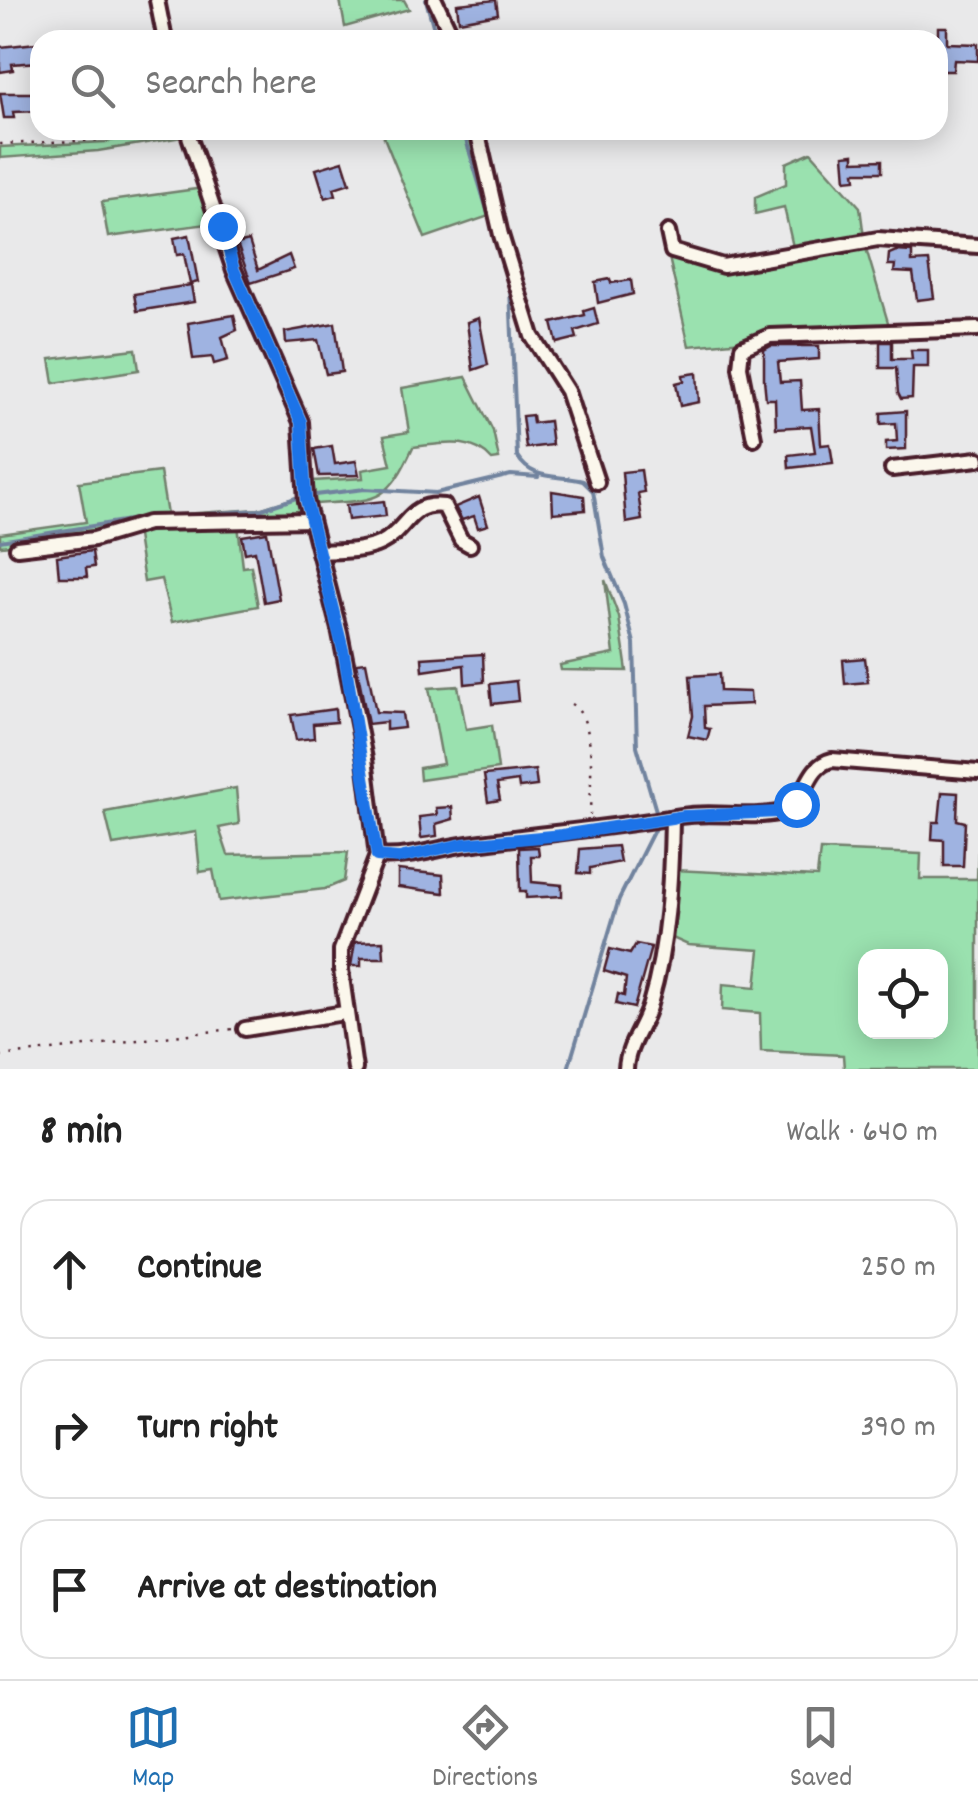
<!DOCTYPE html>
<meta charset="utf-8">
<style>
body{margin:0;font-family:Dekko,sans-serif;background:#f6f6f6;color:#222}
.controls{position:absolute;right:30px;bottom:30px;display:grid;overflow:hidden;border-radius:20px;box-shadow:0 5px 25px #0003}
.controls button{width:90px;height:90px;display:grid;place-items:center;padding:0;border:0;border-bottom:2px solid #e0e0e0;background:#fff;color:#222;font:50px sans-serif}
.stop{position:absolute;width:30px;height:30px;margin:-22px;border:8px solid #1a73e8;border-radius:50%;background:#fff}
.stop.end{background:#1a73e8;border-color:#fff;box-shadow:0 2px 10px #0008}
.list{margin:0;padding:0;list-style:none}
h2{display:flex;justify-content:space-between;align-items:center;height:130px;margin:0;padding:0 40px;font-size:42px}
h2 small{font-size:32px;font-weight:400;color:#767676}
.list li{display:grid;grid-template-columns:65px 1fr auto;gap:30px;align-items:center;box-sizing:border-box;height:140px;margin:0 20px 20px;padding:0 20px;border:2px solid #e0e0e0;border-radius:30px}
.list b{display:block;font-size:38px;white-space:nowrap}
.list em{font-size:32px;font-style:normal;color:#767676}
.icon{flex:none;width:55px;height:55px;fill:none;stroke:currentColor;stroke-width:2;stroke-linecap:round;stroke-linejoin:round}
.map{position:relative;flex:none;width:978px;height:1069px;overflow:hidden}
.search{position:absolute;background:#fff;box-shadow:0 5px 25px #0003;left:30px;right:30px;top:30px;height:110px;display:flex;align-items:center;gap:25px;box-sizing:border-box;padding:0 35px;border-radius:30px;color:#767676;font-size:38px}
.sheet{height:610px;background:#fff}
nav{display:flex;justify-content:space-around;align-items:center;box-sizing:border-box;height:140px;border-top:2px solid #e0e0e0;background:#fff;font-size:28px;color:#767676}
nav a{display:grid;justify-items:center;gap:5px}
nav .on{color:#1f6fb2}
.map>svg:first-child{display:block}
.green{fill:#9ae1af;stroke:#72806d;stroke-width:2.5;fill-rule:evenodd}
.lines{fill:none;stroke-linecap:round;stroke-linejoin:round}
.stream{stroke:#71839e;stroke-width:4}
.building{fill:#9fb3e1;stroke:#4a1f2b;stroke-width:2.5}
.minor-casing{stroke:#4a1f2b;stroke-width:20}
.path{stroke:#4a1f2b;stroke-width:2.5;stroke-dasharray:2.5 8;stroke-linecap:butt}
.minor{stroke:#fbf7ec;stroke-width:12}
.route{stroke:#1a73e8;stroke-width:12}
</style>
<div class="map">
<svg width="978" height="1069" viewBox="0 0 978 1069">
<rect width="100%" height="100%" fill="#e9e9ea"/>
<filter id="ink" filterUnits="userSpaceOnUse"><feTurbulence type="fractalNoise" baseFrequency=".01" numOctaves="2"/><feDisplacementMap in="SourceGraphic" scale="20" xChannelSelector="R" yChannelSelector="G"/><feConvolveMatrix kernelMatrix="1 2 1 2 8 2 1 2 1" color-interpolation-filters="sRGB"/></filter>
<g filter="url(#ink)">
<g class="green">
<polygon points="340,0 404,0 409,9 345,27"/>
<polygon points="156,130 183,130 188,145 182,137 98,151 0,158 0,147 106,142"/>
<polygon points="381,130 472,130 492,215 425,238"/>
<polygon points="811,152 860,207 865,245 890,329 756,335 743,341 689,346 668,253 719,268 795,256 784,207 755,214 755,197 786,184 786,163"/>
<polygon points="204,188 215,223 108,237 102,202"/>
<polygon points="136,349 139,370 54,383 50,359"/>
<path d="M 466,377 L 493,431 L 499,459 L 492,460 C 471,436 442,444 413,447 C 387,505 376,500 316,504 L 313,481 L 363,478 L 362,470 L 391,465 L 384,436 L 409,432 L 402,388 Z"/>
<polygon points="160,472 167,515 259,509 301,496 303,513 300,517 153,520 97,536 0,546 0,534 86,522 79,482"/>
<polygon points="238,525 243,567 251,566 258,606 172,622 161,579 144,582 136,529"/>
<polygon points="605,580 619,617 627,671 561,670 560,665 614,654"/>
<polygon points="458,686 466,729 492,725 498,769 420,780 419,768 443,764 429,688"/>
<polygon points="236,788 239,824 219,828 228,855 348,852 344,881 325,889 219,901 213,870 200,872 196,832 113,845 105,812"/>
<path d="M 820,850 L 921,854 L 920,879 L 977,879 L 978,852 L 978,1069 L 844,1069 L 843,1055 L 761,1051 L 760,1013 L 722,1010 L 723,984 L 756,987 L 760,950 L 688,945 L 670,937 L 675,870 L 817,877 ZM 866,956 L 940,956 L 940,1032 L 866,1032 Z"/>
</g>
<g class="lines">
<g class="stream">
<polyline points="426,0 437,40"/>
<polyline points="463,130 496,240"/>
<path d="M 504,264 L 510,287 L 517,456 C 533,482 557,474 583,481 L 593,491 L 604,557 L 624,604 L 634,643 L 637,746 L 656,811 L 654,830 L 619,899 L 568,1069"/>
<polyline points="315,495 365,489 436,493 511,475 538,477"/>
<polyline points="167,517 259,510 296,498"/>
<polyline points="0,541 142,518"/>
</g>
</g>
<g class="building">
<polygon points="496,0 498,14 459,21 457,4"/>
<polygon points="938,27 947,27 947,43 978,44 978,61 954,60 953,71 938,71"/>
<polygon points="37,43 39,62 12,64 13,70 0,72 0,47"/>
<polygon points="0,93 40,93 40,111 13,112 14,118 4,118"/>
<polygon points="854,154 854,161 882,160 882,172 855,172 856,179 846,180 844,155"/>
<polygon points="343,161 350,183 334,188 336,195 325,198 316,169"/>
<polygon points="189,235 198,282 190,284 184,254 177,255 174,238"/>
<polygon points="249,241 258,270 289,255 294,269 251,283 237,244"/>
<polygon points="896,251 912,252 912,262 929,261 934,298 917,300 913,273 894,272 895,265 888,265 889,254"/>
<polygon points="610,279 611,283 631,280 633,294 598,303 595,282"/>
<polygon points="191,285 194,302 137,311 134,294"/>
<polygon points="594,308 598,324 575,331 577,338 557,343 552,323 585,315 584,311"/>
<polygon points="234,315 237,330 222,337 228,360 214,364 212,357 193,359 188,323"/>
<polygon points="479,318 488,365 473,370 467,322"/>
<polygon points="335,323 342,372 326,374 318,340 286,343 285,332"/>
<polygon points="880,342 892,342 892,359 912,359 911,350 928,350 928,367 913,367 912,398 901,399 898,393 896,368 880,368"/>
<polygon points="771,346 819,346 819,359 778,362 780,382 800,381 802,410 819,409 821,445 830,444 833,463 789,468 788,455 815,452 811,426 776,428 775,399 766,399 764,379 764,350"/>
<polygon points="697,373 699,402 680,406 676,383 684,381 683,375"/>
<polygon points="906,411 906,449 886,450 886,442 897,441 896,423 881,424 881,413"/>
<polygon points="532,415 533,423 549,421 552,445 526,448 522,416"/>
<polygon points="332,446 335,464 356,461 359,475 319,476 314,449"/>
<polygon points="641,470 644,492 638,493 642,520 626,523 622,472"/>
<polygon points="552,491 584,496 585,510 553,513"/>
<polygon points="479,497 488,525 478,528 474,516 462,520 455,507"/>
<polygon points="384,501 386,516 348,520 346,505"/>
<polygon points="267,532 279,599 264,602 255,551 245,553 242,536"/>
<polygon points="92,551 94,567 86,568 87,577 59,577 57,556"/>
<polygon points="483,654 484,682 465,684 464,665 423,671 422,658"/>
<polygon points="865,658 868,682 845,684 843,660"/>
<polygon points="366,662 376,712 402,713 404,728 386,730 386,722 368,724 356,663"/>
<polygon points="719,674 720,691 750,692 751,704 704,706 705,728 710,729 707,740 688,736 693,716 690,676"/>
<polygon points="516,681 518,701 492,704 490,684"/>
<polygon points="335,709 336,722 313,724 314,738 296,740 291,715"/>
<polygon points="535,770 537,786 519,788 518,781 497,784 500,800 488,802 484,775"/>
<polygon points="942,792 958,793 957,820 965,822 963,866 944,866 944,840 932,839 933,822 939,822"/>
<polygon points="452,807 453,819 436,824 437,836 421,838 419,817 437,815 436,808"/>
<polygon points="617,846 620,862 590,868 590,874 578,873 580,849"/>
<polygon points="538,847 539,856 531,856 532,882 562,885 562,896 526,898 526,891 520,891 519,848"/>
<polygon points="398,870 443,875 444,893 398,887"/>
<polygon points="383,941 384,958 361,958 361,966 351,966 355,942"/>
<polygon points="636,944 651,947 634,1008 616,1004 618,994 624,996 626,978 604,971 610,949 630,954"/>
</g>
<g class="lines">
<defs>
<g id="minor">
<polyline points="157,0 165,40"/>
<polyline points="435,0 454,40"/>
<polyline points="187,130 234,270 301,422 306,501 340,633 365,759 377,856 341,950 341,970 355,1069"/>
<polyline points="477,130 501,235 532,336 567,391 597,482"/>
<polyline points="668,232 672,251 723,266 878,239 978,246"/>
<polyline points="754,438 740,367 742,348 770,336 978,329"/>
<polyline points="892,469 978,459"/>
<polyline points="17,548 94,539 148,523 311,520"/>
<path d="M 319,552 C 339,551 362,552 381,543 C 408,530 408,501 444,506 L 461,540 L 470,545"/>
<path d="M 377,856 C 409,859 437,848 468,844 C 539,834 610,828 681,816 C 714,810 749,820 781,812 C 809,805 803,767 832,760 L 978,772"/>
<polyline points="245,1029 344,1013"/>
<path d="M 626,1069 C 627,1045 644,1026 650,1004 C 668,944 671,880 672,818"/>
</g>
</defs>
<use href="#minor" class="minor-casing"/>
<g class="path">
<polyline points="0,144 100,140 145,130"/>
<path d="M 571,704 C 598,719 590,787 590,815"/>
<polyline points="0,1056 233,1029"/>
</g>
<use href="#minor" class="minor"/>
</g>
</g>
<g class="lines" filter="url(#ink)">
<polyline class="route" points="222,226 234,270 301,422 306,500 344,654 377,856 399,858 463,844 562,835 684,816 779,812 796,804"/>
</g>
</svg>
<div class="controls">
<button><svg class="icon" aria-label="locate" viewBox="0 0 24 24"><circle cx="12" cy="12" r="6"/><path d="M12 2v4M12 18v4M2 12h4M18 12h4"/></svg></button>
</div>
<div class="stop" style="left:796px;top:804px"></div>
<div class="stop end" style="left:222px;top:226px"></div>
<div class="search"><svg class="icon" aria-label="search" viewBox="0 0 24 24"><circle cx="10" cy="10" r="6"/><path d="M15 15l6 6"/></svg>Search here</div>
</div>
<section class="sheet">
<h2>8 min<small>Walk · 640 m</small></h2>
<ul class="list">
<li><svg class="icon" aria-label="ahead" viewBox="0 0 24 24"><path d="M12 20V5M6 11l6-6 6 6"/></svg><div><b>Continue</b></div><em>250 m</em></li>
<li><svg class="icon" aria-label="right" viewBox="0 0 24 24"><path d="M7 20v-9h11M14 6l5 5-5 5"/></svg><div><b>Turn right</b></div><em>390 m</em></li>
<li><svg class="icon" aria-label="arrive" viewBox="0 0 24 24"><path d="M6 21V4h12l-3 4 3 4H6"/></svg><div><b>Arrive at destination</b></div></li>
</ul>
</section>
<nav>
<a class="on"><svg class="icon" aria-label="map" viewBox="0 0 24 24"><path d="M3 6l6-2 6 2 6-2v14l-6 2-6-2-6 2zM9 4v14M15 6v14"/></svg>Map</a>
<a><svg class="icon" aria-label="directions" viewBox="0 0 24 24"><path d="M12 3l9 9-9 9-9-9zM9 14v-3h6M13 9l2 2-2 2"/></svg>Directions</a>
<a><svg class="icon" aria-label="saved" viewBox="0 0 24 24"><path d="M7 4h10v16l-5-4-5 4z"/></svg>Saved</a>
</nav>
